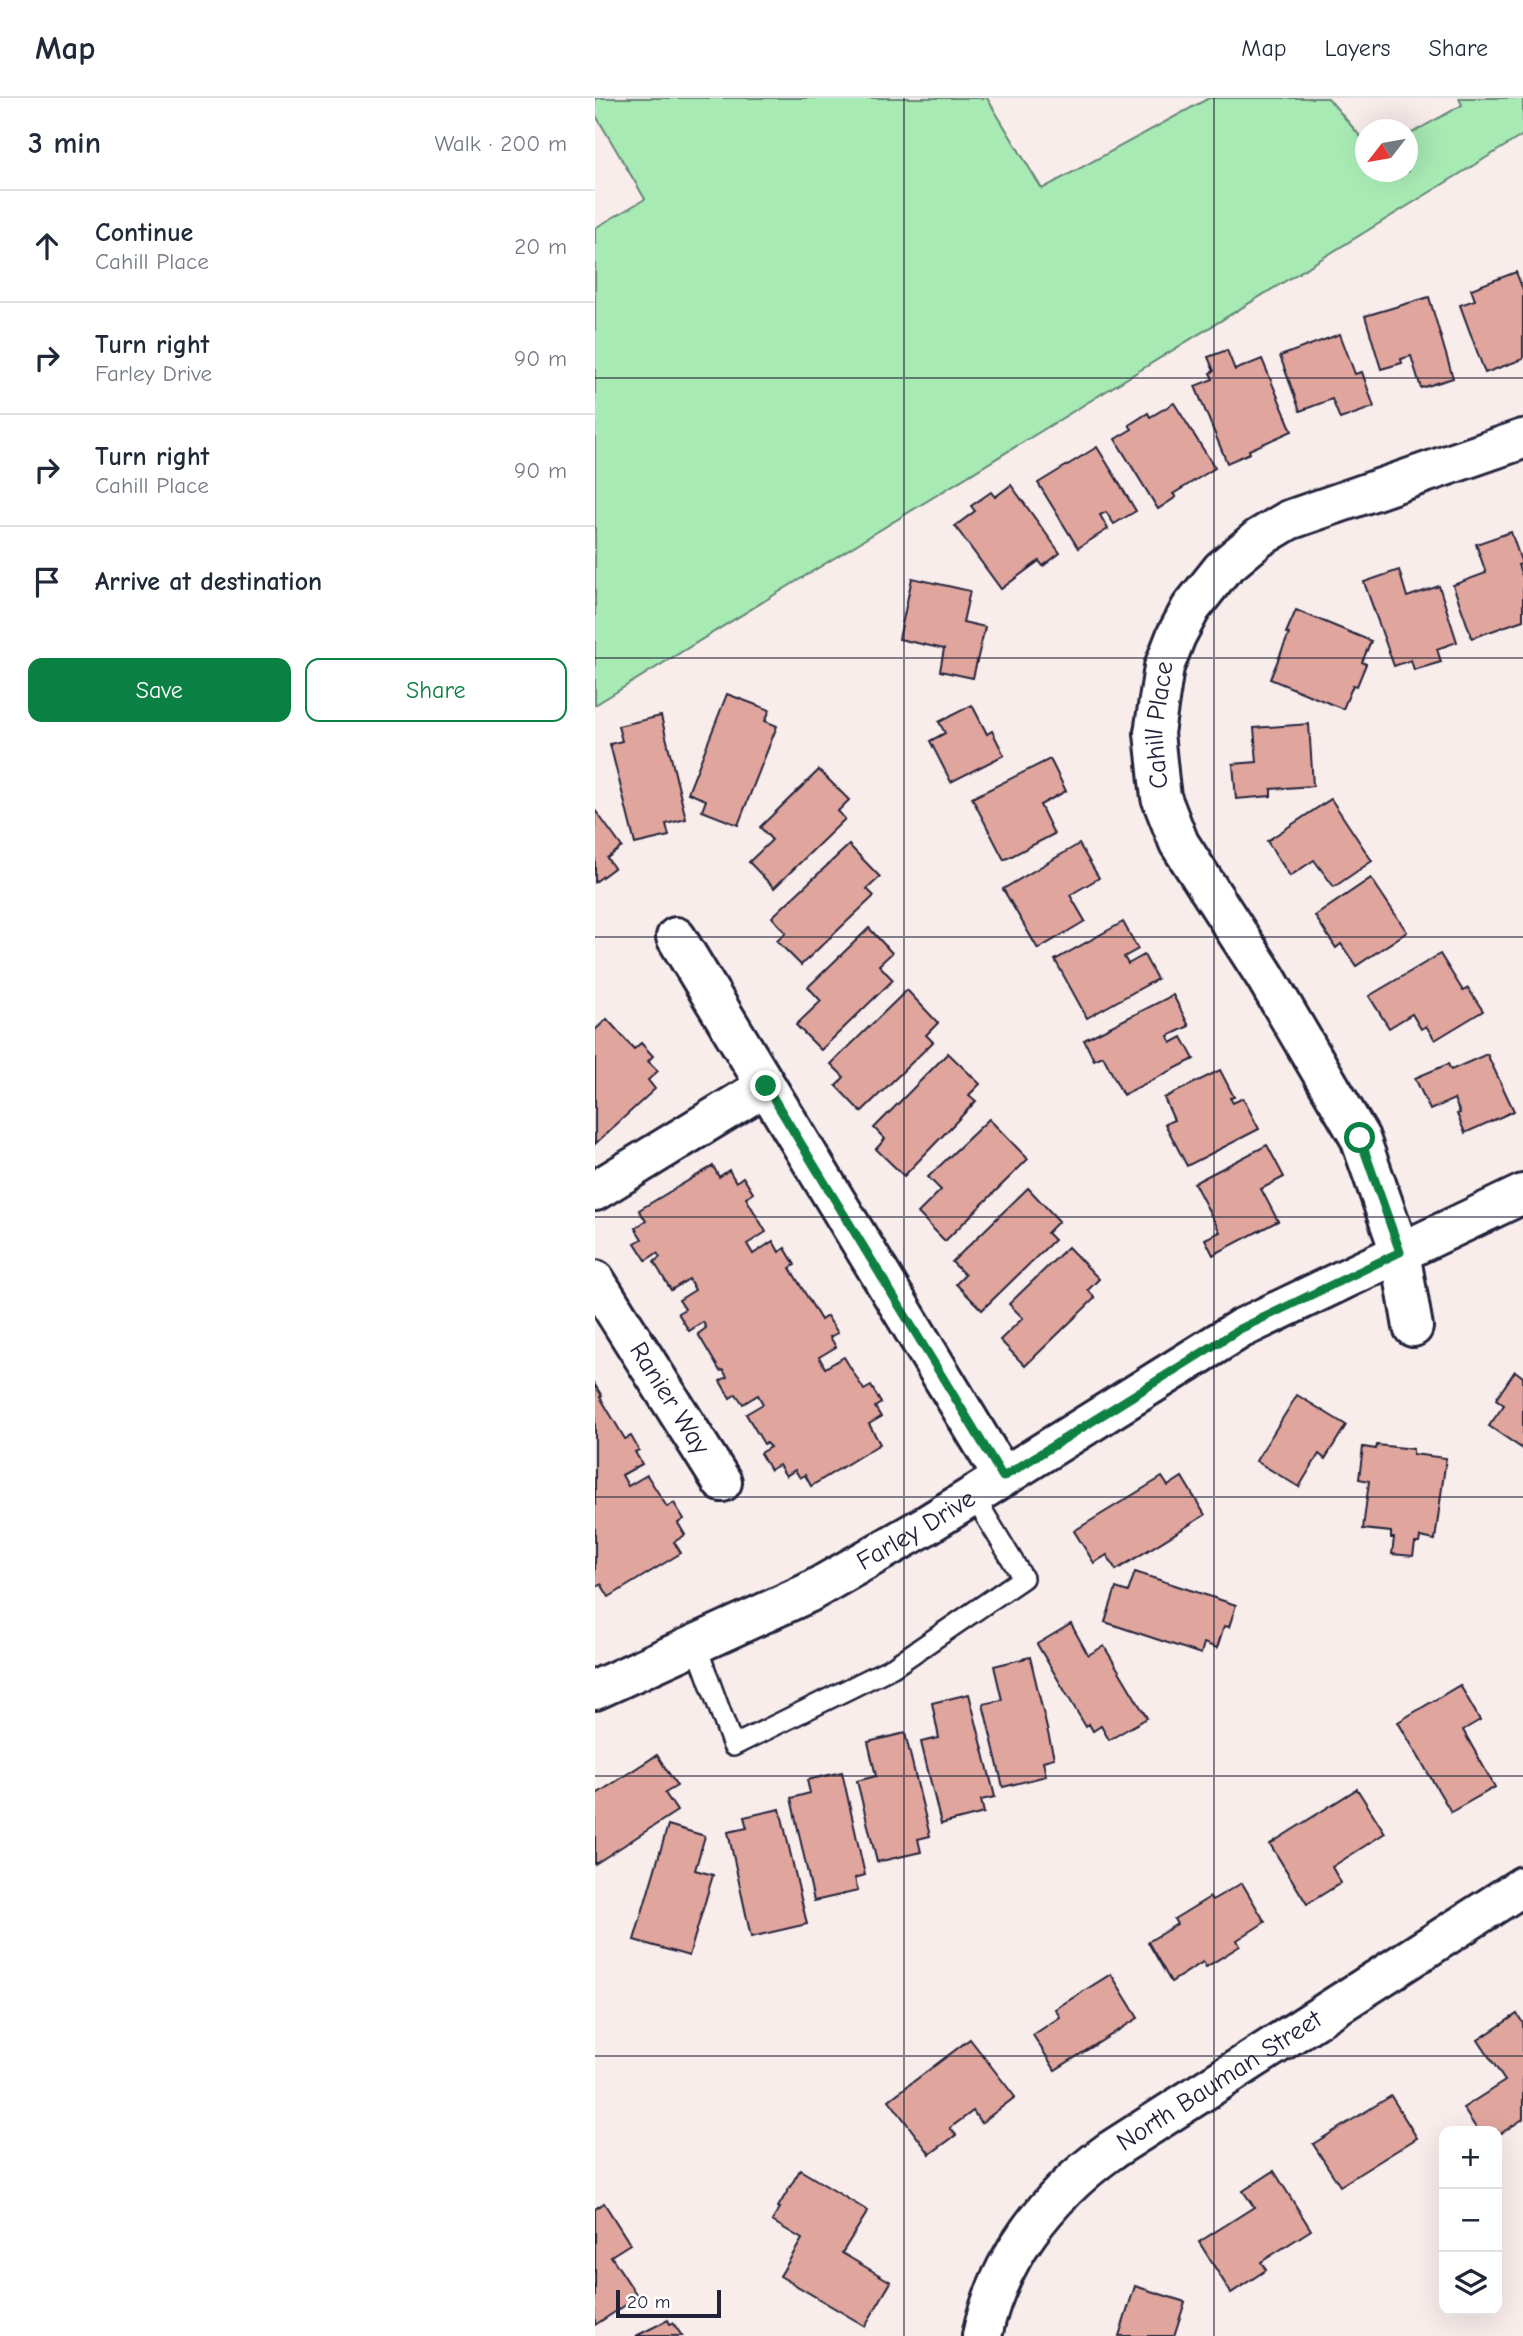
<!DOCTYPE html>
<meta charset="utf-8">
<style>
body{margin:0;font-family:"Comic Neue",sans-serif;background:#f6f6f7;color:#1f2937}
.controls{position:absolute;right:21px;bottom:21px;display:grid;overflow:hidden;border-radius:14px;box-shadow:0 7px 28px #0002}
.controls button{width:63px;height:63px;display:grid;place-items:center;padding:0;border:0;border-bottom:2px solid #e0e1e3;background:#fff;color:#1f2937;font:35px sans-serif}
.compass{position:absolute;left:760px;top:21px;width:63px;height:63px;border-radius:50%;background:#fff;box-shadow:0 7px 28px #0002;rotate:239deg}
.scale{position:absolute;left:21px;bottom:18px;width:105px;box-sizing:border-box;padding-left:7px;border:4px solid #22223b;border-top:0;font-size:19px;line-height:24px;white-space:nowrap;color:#22223b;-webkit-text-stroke:5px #fff;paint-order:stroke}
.stop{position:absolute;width:21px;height:21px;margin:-16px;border:5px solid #0b8043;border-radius:50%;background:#fff}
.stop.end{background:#0b8043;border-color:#fff;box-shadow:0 2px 7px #0008}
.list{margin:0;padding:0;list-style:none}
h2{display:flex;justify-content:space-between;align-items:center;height:91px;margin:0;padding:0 28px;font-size:30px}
h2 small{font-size:23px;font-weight:400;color:#747a83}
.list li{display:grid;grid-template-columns:46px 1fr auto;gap:21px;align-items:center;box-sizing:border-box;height:112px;padding:0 28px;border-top:2px solid #e0e1e3}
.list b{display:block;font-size:26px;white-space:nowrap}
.list p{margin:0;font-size:23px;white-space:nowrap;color:#747a83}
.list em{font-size:23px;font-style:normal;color:#747a83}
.actions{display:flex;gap:14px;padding:21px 28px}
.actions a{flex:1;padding:16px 0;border:2px solid #0b8043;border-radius:14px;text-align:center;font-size:24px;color:#0b8043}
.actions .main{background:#0b8043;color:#fff}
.icon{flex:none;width:38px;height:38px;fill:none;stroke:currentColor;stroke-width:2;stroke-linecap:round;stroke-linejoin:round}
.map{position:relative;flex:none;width:928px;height:2238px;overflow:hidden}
header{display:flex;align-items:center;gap:42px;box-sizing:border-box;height:98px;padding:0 35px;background:#fff;border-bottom:2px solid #e0e1e3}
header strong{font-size:33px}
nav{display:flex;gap:38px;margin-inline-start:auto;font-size:24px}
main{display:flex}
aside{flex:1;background:#fff}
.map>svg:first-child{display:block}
.green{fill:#a8eab4;stroke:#658678;stroke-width:2}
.building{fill:#e0a69e;stroke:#22223b;stroke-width:2}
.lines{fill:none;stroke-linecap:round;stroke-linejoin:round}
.service-casing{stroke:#22223b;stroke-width:24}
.minor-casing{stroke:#22223b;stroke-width:44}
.service{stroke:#fff;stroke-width:19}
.minor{stroke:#fff;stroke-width:38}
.route{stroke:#0b8043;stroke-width:9}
.grid{fill:none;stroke:#22223b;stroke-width:2;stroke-opacity:0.55}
.labels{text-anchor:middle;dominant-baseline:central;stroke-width:7;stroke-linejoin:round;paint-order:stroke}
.street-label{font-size:26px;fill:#22223b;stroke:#fff}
</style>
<header>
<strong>Map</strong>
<nav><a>Map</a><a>Layers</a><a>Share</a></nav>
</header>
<main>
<aside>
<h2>3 min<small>Walk · 200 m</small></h2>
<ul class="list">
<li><svg class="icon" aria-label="ahead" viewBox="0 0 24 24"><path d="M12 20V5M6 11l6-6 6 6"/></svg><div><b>Continue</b><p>Cahill Place</p></div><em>20 m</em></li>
<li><svg class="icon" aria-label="right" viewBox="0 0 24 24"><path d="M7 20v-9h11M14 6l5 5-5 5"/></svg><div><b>Turn right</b><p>Farley Drive</p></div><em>90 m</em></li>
<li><svg class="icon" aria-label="right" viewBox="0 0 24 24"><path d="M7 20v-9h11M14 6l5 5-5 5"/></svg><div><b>Turn right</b><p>Cahill Place</p></div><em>90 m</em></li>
<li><svg class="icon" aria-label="arrive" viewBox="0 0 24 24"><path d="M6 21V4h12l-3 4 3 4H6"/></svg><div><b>Arrive at destination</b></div></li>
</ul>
<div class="actions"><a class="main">Save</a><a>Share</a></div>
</aside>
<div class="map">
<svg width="928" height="2238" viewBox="0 0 928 2238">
<rect width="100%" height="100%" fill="#f9edec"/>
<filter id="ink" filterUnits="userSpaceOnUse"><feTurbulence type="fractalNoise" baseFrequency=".0143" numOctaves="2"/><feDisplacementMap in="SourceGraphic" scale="14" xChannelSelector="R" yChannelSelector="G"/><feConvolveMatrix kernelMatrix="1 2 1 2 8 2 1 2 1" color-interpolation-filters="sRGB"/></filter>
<g filter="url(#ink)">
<polygon class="green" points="0,0 392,0 447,91 614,0 733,0 770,44 771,74 813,74 813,37 867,7 864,0 928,0 928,37 0,607 0,130 50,101 0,16"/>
<g class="building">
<polygon points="921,174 928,192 928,261 890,275 865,207 880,202 876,191"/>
<polygon points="834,199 858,280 826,290 816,258 806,261 807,265 786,271 770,218"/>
<polygon points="745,236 760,276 767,274 779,309 745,321 737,301 705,313 685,258"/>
<polygon points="632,252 640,272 667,261 697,333 654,352 655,355 632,365 600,288 618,281 615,275 619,273 613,259"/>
<polygon points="579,305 620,370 578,396 581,399 563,411 520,341 537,331 534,327 553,315 555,319"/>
<polygon points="502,349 541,413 519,426 511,414 505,417 513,431 483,450 443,385"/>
<polygon points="416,387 465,455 448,468 444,463 406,491 360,428 380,413 376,408 396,394 400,399"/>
<polygon points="916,434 927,466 923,467 928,480 928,522 877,540 858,487 891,475 881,446"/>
<polygon points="804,472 812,499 844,488 862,544 842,551 846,564 819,572 816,562 799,568 769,484"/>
<polygon points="317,480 375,493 368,524 390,529 378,580 345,573 349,551 304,541"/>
<polygon points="701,512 776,543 767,564 771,566 762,588 758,587 748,611 675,581 694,536 691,535"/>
<polygon points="132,596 175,612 170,623 182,628 143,727 107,713 111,702 93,695"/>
<polygon points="377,607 392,636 397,633 409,657 356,684 335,643 350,635 344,624"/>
<polygon points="66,618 91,721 71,726 74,738 40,746 15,646 27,643 23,628"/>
<polygon points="714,626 718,688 676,691 676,698 641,701 638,666 662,664 659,630"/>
<polygon points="455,661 471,693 445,707 459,736 409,762 377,700"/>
<polygon points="224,672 254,702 243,713 250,721 179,790 154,764 177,742 165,729"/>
<polygon points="736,701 777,763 739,789 719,762 695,778 672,743"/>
<polygon points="0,712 27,749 12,760 19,770 0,784"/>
<polygon points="484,746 504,780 475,797 490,823 443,851 408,791"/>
<polygon points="254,747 285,779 272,791 279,798 206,867 182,843 191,835 177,819"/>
<polygon points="776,780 812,834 761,868 746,846 741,850 720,818"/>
<polygon points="528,824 543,851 529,859 533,866 549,857 562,881 492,920 460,862"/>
<polygon points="274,830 297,855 284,867 298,882 226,952 201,927 226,903 213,889"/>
<polygon points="845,856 868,893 873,890 888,913 840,942 831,928 826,931 817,916 794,930 774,898"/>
<polygon points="312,892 343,925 331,937 338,944 266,1014 241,988 249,979 236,966"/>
<polygon points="578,897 594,928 573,938 576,945 587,939 599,961 528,997 508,958 499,962 489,942"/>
<polygon points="12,921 39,951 46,945 58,958 53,963 63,973 53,982 60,991 0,1046 0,932"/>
<polygon points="353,955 385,986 374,997 381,1003 309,1078 281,1051 290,1041 279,1030"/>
<polygon points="892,956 919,1013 870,1035 862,1016 865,1015 859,1001 835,1012 820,980 853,966 856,972"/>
<polygon points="625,972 639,999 635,1000 638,1005 648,1000 664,1031 592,1068 570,1026 579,1022 569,1000"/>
<polygon points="394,1021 433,1061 350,1143 323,1115 346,1092 333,1079"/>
<polygon points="672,1047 689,1079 666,1091 683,1123 618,1157 610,1141 625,1134 599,1085"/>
<polygon points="118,1068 124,1079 134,1072 141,1084 148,1079 158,1095 151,1100 171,1134 152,1146 158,1156 178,1143 184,1154 190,1150 200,1167 195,1170 226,1222 232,1218 243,1235 235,1239 241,1249 224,1259 230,1270 249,1259 269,1292 276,1288 286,1305 280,1309 286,1319 274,1326 285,1346 216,1388 210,1377 205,1380 200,1372 191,1378 184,1367 175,1372 165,1355 175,1349 171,1345 169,1346 151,1316 168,1306 163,1297 148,1306 141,1296 135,1300 125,1283 132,1279 128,1272 125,1273 103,1236 111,1230 108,1224 94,1233 83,1215 90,1211 84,1202 100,1192 94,1181 76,1192 59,1164 65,1159 62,1155 51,1162 40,1145 47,1141 40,1130 51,1123 44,1112"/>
<polygon points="433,1090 464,1123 452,1135 459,1142 387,1212 361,1186 370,1177 357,1164"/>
<polygon points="473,1149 504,1181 493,1192 500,1200 430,1268 405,1242 428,1220 414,1206"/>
<polygon points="920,1273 928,1279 928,1351 894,1328 909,1307 901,1301"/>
<polygon points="0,1287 7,1298 5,1299 30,1341 36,1338 44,1352 40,1354 47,1366 27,1377 33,1388 52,1377 72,1409 79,1405 89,1421 83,1425 90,1437 79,1444 86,1455 14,1499 6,1486 0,1490"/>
<polygon points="702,1297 751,1327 730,1361 724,1356 704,1389 661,1363"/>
<polygon points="782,1347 818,1351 818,1356 851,1360 840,1442 825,1439 824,1445 820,1445 818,1458 797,1456 799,1440 796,1440 796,1434 768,1431 774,1383 764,1381 768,1349 781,1351"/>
<polygon points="567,1379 573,1388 587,1379 610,1417 521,1472 512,1457 499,1465 479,1433"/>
<polygon points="540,1474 641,1507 634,1529 629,1528 622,1550 609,1545 606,1556 510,1524 521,1490 533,1494"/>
<polygon points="476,1526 493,1557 509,1548 552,1620 514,1642 506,1628 498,1633 494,1626 491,1629 442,1546"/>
<polygon points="435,1559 459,1660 448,1663 451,1678 408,1689 388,1606 407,1602 399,1568"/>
<polygon points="865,1587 885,1622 868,1632 900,1689 856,1714 803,1624"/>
<polygon points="374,1596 400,1699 386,1702 389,1715 346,1726 326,1644 344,1640 337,1605"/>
<polygon points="310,1635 335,1738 323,1741 326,1754 282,1764 262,1683 281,1678 273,1644"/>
<polygon points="62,1657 82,1688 70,1695 82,1713 0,1766 0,1697"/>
<polygon points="247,1674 270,1777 260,1780 263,1793 219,1803 196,1700 215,1695 212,1682"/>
<polygon points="762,1691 790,1735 737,1769 746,1785 712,1806 675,1746"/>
<polygon points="185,1711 212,1826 156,1839 133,1734 152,1730 149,1719"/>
<polygon points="73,1727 110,1738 100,1772 118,1777 94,1858 39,1842"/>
<polygon points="647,1785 670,1824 642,1842 645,1848 611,1869 608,1864 576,1884 553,1844 582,1826 579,1821 615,1799 617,1802"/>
<polygon points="516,1876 543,1920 460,1972 438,1937 465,1919 460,1911"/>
<polygon points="922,1916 928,1925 928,2021 902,2038 902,2033 883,2033 868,2010 910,1983 883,1942"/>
<polygon points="375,1941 420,1999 386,2025 378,2013 355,2030 361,2037 335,2056 294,2002"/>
<polygon points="796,1998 822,2040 745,2088 718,2046"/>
<polygon points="205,2072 273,2113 247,2155 296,2184 270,2228 185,2178 207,2141 177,2123 185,2110 183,2109"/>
<polygon points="679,2073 716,2132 666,2164 671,2172 636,2195 604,2144 659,2109 648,2093"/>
<polygon points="9,2105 35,2146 16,2158 43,2199 0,2227 0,2111"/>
<polygon points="540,2188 590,2204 579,2238 524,2238"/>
<polygon points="73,2222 75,2226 78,2225 87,2238 41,2238"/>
</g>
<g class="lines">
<defs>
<polyline id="service" points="101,1547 138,1648 298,1569 428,1480 378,1397"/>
<g id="minor">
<polyline points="81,839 408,1379"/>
<polyline points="0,1093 171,988"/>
<path id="s1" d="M 0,1182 L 127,1384"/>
<path id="s2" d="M 818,1229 L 805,1154 L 765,1040 L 670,878 L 584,745 L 566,699 L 564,683 L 559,635 L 569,569 L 581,538 L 596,510 L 627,471 L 664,440 L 694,422 L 928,341"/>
<path id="s3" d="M 0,1592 L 213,1495 L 330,1428 L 645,1231 L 928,1096"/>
<path id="s4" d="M 387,2238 C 402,2162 454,2097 515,2053 L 928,1788"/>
</g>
</defs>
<use href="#service" class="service-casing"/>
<use href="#minor" class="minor-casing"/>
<use href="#service" class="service"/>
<use href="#minor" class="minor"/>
</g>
</g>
<g class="lines" filter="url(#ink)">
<polyline class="route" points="171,988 408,1379 645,1231 805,1154 765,1040"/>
</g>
<path class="grid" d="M 309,0 L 309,2238M 619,0 L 619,2238M 0,280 L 928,280M 0,560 L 928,560M 0,839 L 928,839M 0,1119 L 928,1119M 0,1399 L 928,1399M 0,1678 L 928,1678M 0,1958 L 928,1958"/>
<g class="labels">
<g class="street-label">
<text stroke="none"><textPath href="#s2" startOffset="665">Cahill Place</textPath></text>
<text stroke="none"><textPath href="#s1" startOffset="140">Ranier Way</textPath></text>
<text stroke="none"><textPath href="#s3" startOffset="359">Farley Drive</textPath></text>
<text stroke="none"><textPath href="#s4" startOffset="360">North Bauman Street</textPath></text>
</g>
</g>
</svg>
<div class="controls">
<button>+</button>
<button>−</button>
<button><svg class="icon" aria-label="layers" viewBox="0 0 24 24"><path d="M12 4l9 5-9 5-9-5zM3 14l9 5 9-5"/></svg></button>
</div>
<svg class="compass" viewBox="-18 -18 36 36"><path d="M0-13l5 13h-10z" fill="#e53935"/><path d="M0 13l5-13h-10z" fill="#747a83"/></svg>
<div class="scale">20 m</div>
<div class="stop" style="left:765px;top:1040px"></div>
<div class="stop end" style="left:171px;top:988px"></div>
</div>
</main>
